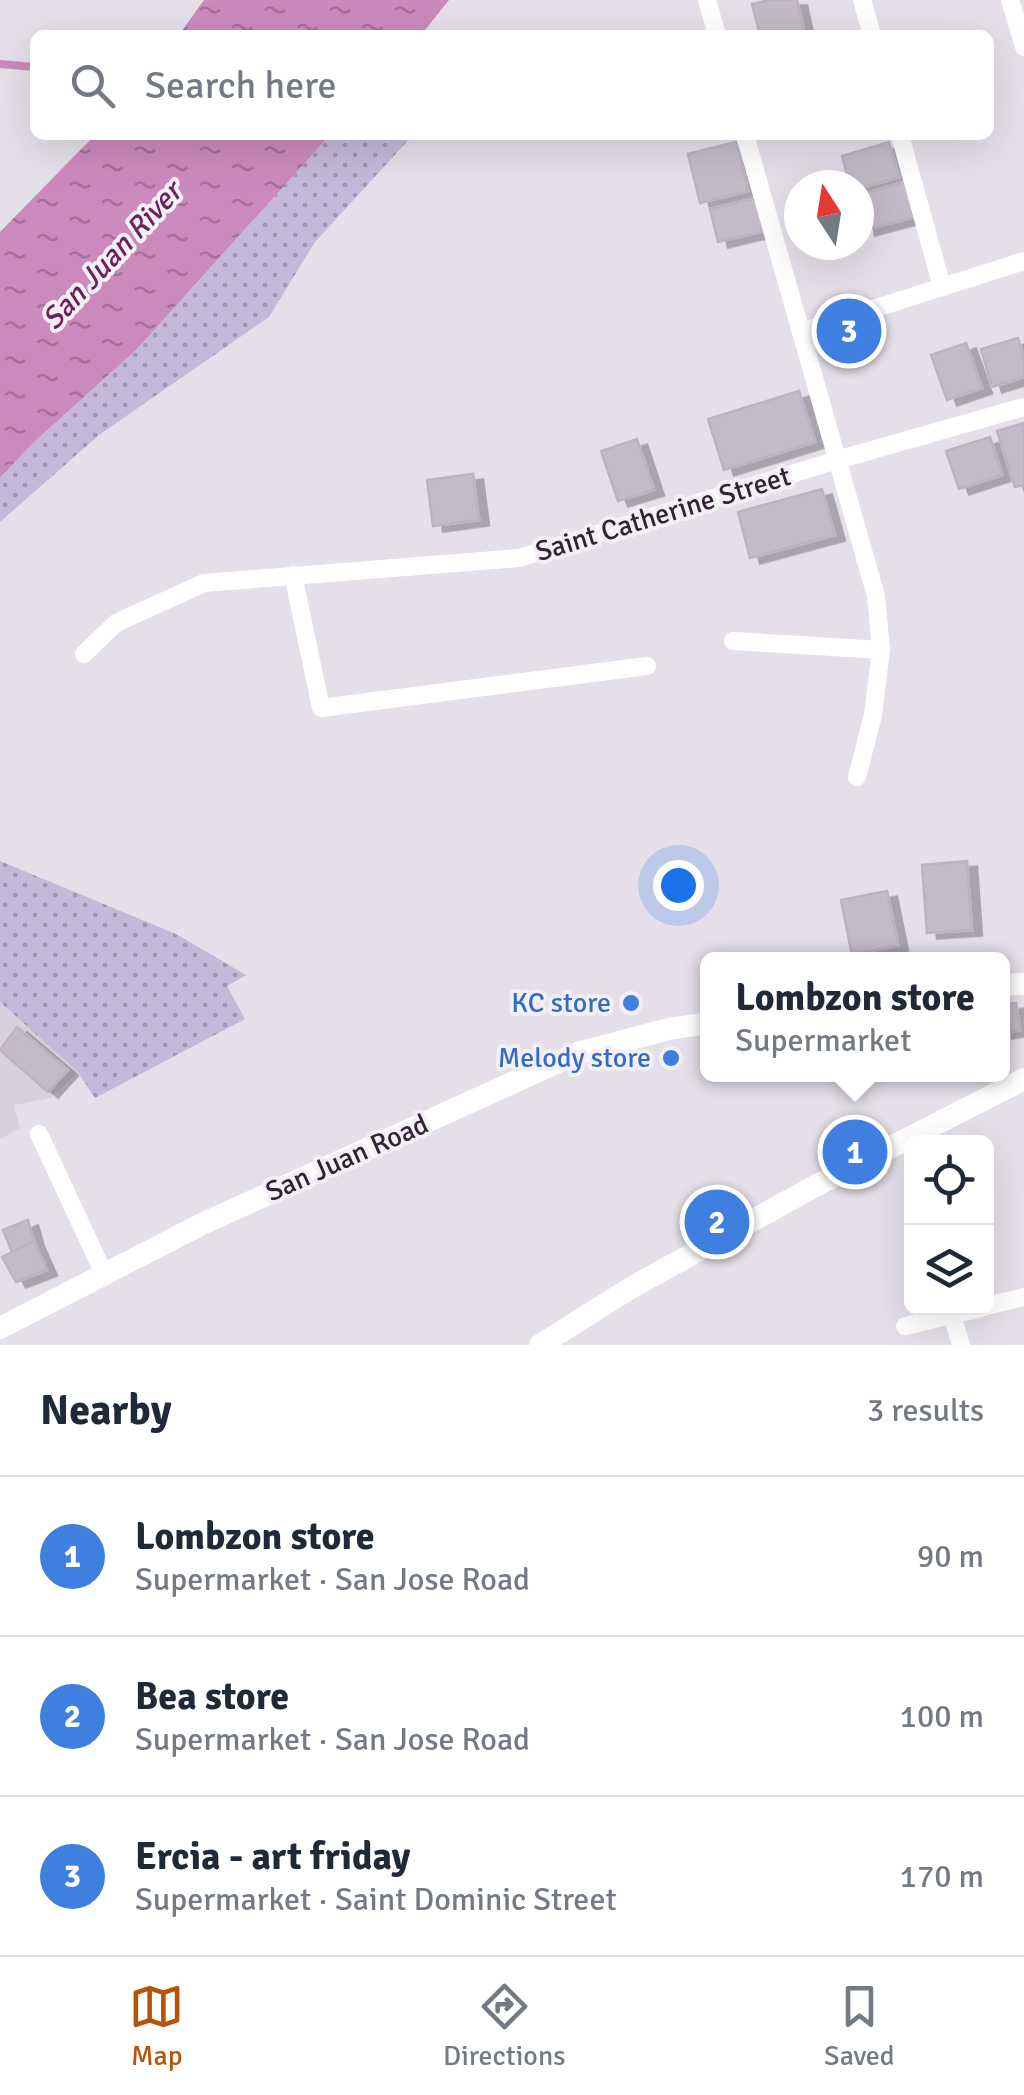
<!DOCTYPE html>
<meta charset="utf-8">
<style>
body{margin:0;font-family:Signika,sans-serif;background:#f2f2f3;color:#1f2937}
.controls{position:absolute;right:30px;bottom:30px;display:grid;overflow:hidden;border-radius:15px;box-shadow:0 10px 40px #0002}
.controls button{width:90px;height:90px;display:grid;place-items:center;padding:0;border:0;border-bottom:2px solid #e0e1e3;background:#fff;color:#1f2937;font:50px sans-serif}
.compass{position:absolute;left:784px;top:170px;width:90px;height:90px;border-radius:50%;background:#fff;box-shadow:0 10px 40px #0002;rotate:348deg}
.you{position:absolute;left:678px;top:885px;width:35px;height:35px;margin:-25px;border:8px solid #fff;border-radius:50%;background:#1a73e8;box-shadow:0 0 0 15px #1a73e833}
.badge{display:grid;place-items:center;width:65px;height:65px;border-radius:50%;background:#b45309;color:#fff;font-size:32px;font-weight:700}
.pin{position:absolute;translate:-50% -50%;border:5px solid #fff;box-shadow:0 2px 10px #0006}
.popup{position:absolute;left:700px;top:952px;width:310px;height:130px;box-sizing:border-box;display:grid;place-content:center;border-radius:15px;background:#fff;filter:drop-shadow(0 2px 8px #0005);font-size:32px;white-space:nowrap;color:#747a83}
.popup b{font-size:38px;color:#1f2937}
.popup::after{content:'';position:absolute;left:50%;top:100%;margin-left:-20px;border:20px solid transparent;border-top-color:#fff}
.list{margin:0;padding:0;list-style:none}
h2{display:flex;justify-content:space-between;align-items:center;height:130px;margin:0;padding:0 40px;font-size:42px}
h2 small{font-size:32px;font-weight:400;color:#747a83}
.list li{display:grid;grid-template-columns:65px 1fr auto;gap:30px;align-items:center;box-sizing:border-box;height:160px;padding:0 40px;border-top:2px solid #e0e1e3}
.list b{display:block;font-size:38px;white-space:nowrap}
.list p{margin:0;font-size:32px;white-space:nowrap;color:#747a83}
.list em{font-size:32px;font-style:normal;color:#747a83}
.icon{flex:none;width:55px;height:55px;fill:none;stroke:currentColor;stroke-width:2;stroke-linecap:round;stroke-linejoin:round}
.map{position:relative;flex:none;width:1024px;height:1345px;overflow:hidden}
.search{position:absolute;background:#fff;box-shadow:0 10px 40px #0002;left:30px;right:30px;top:30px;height:110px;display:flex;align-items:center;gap:25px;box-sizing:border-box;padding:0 35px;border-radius:15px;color:#747a83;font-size:38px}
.sheet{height:610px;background:#fff}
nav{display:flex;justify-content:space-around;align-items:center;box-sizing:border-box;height:140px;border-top:2px solid #e0e1e3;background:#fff;font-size:28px;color:#747a83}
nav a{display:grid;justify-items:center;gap:5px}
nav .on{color:#b45309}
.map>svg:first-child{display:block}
.built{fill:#d8d0dd}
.grass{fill:url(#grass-dots)}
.water{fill:url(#water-ripples)}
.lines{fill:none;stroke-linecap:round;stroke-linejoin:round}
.stream{stroke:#cb8abc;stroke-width:8}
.building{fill:#c4bbc9;stroke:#bcb2c2;stroke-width:2.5;filter:url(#shadow)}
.minor{stroke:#fff;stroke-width:18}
.tertiary{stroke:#fff;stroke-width:22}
.shop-dot{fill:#3f7fe0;stroke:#f3eff6;stroke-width:4}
.labels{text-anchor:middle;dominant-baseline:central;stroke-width:8;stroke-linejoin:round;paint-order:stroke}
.street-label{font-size:28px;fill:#332138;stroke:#f3eff6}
.shop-label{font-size:28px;fill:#366cbe;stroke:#f3eff6;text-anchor:end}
.water-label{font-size:30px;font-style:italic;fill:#6f205c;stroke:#f3eff6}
</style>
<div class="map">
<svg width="1024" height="1345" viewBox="0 0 1024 1345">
<defs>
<pattern id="grass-dots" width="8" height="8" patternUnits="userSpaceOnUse" patternTransform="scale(2.5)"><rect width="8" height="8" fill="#c4b9d9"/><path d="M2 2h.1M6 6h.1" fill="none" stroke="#a096b1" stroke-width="1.8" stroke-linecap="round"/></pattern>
<pattern id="water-ripples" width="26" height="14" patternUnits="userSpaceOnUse" patternTransform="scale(2.5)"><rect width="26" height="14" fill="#cb8abc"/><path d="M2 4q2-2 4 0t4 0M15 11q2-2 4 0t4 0" fill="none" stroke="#a5709a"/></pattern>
<filter id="shadow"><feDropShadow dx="10" dy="5.5" stdDeviation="0" flood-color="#0004"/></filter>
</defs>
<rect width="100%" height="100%" fill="#e5dfe9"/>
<polygon class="built" points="0,1002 78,1072 50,1098 14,1105 20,1128 0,1139"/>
<g class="grass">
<polygon points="330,135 413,135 315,242 269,317 99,435 0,522 0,478 33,443 136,350"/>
<polygon points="0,861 176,934 246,975 227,986 245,1019 95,1098 78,1072 0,1002"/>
</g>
<g class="water">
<polygon points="204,0 449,0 421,35 179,35"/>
<polygon points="95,135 330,135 136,350 33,443 0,478 0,232"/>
</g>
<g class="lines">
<polyline class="stream" points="0,64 35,67"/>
</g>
<g class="building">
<polygon points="769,0 797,0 804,31 760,35 752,4"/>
<polygon points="736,142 748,191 700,203 688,154"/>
<polygon points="889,142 899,177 859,189 859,185 850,185 842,156"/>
<polygon points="905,182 914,217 865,230 859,195"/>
<polygon points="756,198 764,231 718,242 710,209"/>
<polygon points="1018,338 1024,359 1024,377 992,387 981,349"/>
<polygon points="966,343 982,388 947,400 931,355"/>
<polygon points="799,391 815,442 724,470 708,419"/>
<polygon points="1024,423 1024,485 1015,487 997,431"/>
<polygon points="990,437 1002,475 959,489 946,451"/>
<polygon points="637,439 654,490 618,501 601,451"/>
<polygon points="473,474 479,520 433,526 427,480"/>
<polygon points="822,489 835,535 750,558 738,512"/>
<polygon points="967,861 972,930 927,933 922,865"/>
<polygon points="887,891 898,945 852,955 841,900"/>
<polygon points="1016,1003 1020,1030 1002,1033 1002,1005"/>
<polygon points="17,1027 68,1070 48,1092 0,1050"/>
<polygon points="28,1220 34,1241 12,1252 3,1230"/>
<polygon points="34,1241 47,1270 16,1282 2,1257"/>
</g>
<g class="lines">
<g class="minor">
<polyline points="707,0 717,35"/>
<polyline points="862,0 872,35"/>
<polyline points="1010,0 1024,47"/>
<polyline points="900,135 942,287"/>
<polyline points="801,332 1024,261"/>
<polyline points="293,575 321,708 647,666"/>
<polyline points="733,641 881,650 876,596 745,135"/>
<polyline points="84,654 116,623 204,583 519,558 837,460 1024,407"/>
<polyline points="857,777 873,715 881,650"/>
<polyline points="39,1134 104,1274"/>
<polyline points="986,1306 1024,1297"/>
<polyline points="952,1315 961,1345"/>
<polyline points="905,1326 981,1308"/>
</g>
<g class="tertiary">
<polyline points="1002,985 1024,984"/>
<polyline points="0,1328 202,1224 578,1053 669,1029 708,1023"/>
<polyline points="540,1345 629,1289 815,1186 1024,1079"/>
</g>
</g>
<g class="shop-dot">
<circle cx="631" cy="1003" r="10"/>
<circle cx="671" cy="1058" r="10"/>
</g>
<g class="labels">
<g class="street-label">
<text transform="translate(663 514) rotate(-17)">Saint Catherine Street</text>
<text transform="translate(347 1158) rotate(-24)">San Juan Road</text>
</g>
<g class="shop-label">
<text x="611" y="1003">KC store</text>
<text x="651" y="1058">Melody store</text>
</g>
<g class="water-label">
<text transform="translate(112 256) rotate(-47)">San Juan River</text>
</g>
</g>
</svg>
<div class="controls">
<button><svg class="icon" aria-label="locate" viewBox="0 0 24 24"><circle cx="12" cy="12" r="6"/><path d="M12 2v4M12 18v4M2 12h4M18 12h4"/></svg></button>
<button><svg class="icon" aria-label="layers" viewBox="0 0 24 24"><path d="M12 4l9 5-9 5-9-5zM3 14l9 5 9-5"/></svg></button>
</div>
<svg class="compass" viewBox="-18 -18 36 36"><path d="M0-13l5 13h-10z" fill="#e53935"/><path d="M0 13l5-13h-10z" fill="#747a83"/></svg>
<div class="you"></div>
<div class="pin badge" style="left:855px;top:1152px;background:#3f7fe0">1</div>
<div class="popup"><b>Lombzon store</b>Supermarket</div>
<div class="pin badge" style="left:717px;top:1222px;background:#3f7fe0">2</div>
<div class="pin badge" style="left:849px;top:331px;background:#3f7fe0">3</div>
<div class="search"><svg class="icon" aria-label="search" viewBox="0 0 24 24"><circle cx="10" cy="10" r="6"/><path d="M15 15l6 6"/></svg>Search here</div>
</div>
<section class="sheet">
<h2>Nearby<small>3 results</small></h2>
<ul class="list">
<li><span class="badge" style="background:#3f7fe0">1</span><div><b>Lombzon store</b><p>Supermarket · San Jose Road</p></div><em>90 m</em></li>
<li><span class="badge" style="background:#3f7fe0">2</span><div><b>Bea store</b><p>Supermarket · San Jose Road</p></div><em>100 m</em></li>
<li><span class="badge" style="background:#3f7fe0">3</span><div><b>Ercia - art friday</b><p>Supermarket · Saint Dominic Street</p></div><em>170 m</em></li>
</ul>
</section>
<nav>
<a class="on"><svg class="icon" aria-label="map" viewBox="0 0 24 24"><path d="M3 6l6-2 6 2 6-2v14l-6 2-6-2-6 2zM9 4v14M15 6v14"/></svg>Map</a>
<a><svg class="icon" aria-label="directions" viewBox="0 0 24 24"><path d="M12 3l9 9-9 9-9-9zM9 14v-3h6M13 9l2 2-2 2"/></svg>Directions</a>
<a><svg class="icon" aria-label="saved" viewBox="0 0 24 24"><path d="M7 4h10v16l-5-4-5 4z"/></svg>Saved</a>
</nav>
